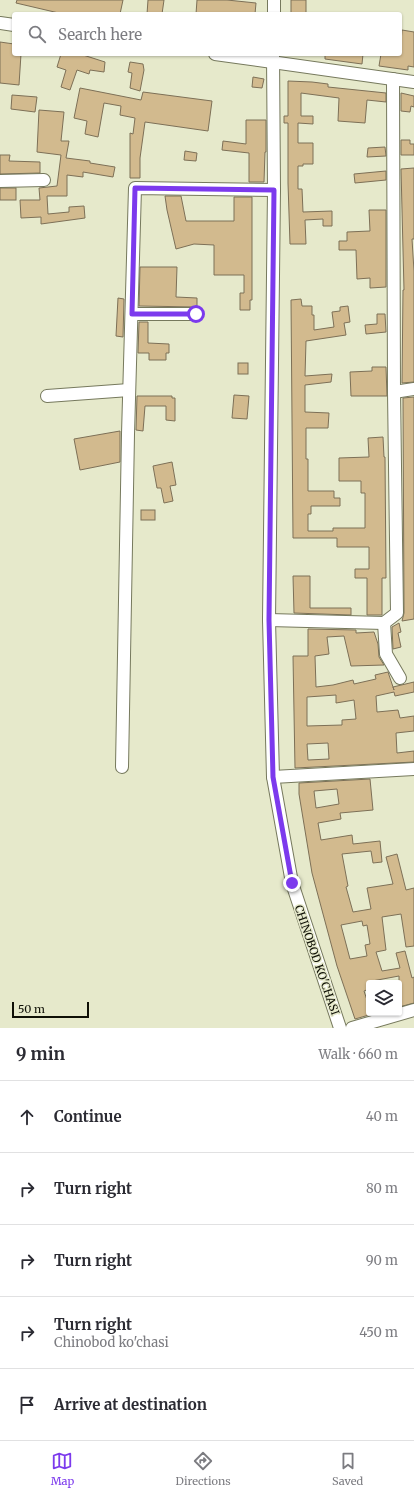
<!DOCTYPE html>
<meta charset="utf-8">
<style>
body{margin:0;font-family:Merriweather,serif;background:#f2f2f3;color:#2b2b33}
.controls{position:absolute;right:12px;bottom:12px;display:grid;overflow:hidden;border-radius:4px;box-shadow:0 1px 3px #0004}
.controls button{width:36px;height:36px;display:grid;place-items:center;padding:0;border:0;border-bottom:1px solid #e1e1e2;background:#fff;color:#2b2b33;font:20px sans-serif}
.scale{position:absolute;left:12px;bottom:10px;width:77px;box-sizing:border-box;padding-left:4px;border:2px solid #0f1006;border-top:0;font-size:11px;line-height:14px;white-space:nowrap;color:#0f1006;-webkit-text-stroke:3px #e6e9cb;paint-order:stroke}
.stop{position:absolute;width:12px;height:12px;margin:-9px;border:3px solid #7c3aed;border-radius:50%;background:#fff}
.stop.end{background:#7c3aed;border-color:#fff;box-shadow:0 1px 4px #0008}
.list{margin:0;padding:0;list-style:none}
h2{display:flex;justify-content:space-between;align-items:center;height:52px;margin:0;padding:0 16px;font-size:17px}
h2 small{font-size:13px;font-weight:400;color:#7c7c81}
.list li{display:grid;grid-template-columns:26px 1fr auto;gap:12px;align-items:center;box-sizing:border-box;height:72px;padding:0 16px;border-top:1px solid #e1e1e2}
.list b{display:block;font-size:15px;white-space:nowrap}
.list p{margin:0;font-size:13px;white-space:nowrap;color:#7c7c81}
.list em{font-size:13px;font-style:normal;color:#7c7c81}
.icon{flex:none;width:22px;height:22px;fill:none;stroke:currentColor;stroke-width:2;stroke-linecap:round;stroke-linejoin:round}
.map{position:relative;flex:none;width:414px;height:1028px;overflow:hidden}
.search{position:absolute;background:#fff;box-shadow:0 1px 3px #0004;left:12px;right:12px;top:12px;height:44px;display:flex;align-items:center;gap:10px;box-sizing:border-box;padding:0 14px;border-radius:4px;color:#7c7c81;font-size:15px}
.sheet{height:412px;background:#fff}
nav{display:flex;justify-content:space-around;align-items:center;box-sizing:border-box;height:56px;border-top:1px solid #e1e1e2;background:#fff;font-size:11px;color:#7c7c81}
nav a{display:grid;justify-items:center;gap:2px}
nav .on{color:#7c3aed}
.map>svg:first-child{display:block}
.building{fill:#d2ba8e;stroke:#7d7057;fill-rule:evenodd}
.lines{fill:none;stroke-linecap:round;stroke-linejoin:round}
.minor-casing{stroke:#76795d;stroke-width:14}
.minor{stroke:#fff;stroke-width:12}
.route{stroke:#7c3aed;stroke-width:5}
.labels{text-anchor:middle;dominant-baseline:central;stroke-width:3;stroke-linejoin:round;paint-order:stroke}
.street-label{font-size:11px;fill:#0f1006;stroke:#e6e9cb}
</style>
<div class="map">
<svg width="414" height="1028" viewBox="0 0 414 1028">
<rect width="100%" height="100%" fill="#e6e9cb"/>
<g class="building">
<polygon points="17,0 123,0 120,14 63,14 16,3"/>
<polygon points="148,0 164,0 162,14 147,14"/>
<polygon points="197,0 227,0 256,3 255,14 196,14"/>
<rect x="291" y="0" width="15" height="14"/>
<polygon points="402,30 414,32 414,67 408,66 408,70 379,66 381,54 400,54"/>
<polygon points="0,42 14,44 14,54 21,54 19,85 0,83"/>
<polygon points="61,54 80,54 105,62 104,72 90,70 89,74 77,70 70,90 61,87 66,70 57,67"/>
<polygon points="325,54 363,54 362,64 325,59"/>
<polygon points="130,62 143,64 144,70 140,91 130,88 132,73 128,72"/>
<polygon points="253,77 264,79 262,88 252,87"/>
<polygon points="288,81 312,82 328,84 328,87 386,93 386,102 367,100 365,123 338,121 339,98 301,93 301,116 313,116 313,124 298,123 298,143 313,143 313,164 303,164 303,166 298,166 298,189 302,189 303,212 332,211 332,226 323,226 323,219 305,220 306,244 290,244 288,183 288,123 284,123 284,116 288,116"/>
<polygon points="80,88 141,100 143,92 212,101 208,131 145,122 140,158 140,178 130,178 130,133 133,134 135,118 120,115 121,106 104,103 98,137 85,134 87,121 74,118"/>
<polygon points="401,93 414,96 414,107 411,106 410,112 401,111"/>
<polygon points="12,95 37,97 35,112 11,109"/>
<polygon points="39,110 64,112 61,141 69,141 66,158 90,161 90,163 115,167 113,177 83,172 83,177 67,175 67,196 47,196 48,214 69,212 69,207 84,206 85,218 41,224 41,217 21,218 20,200 40,200 39,188 57,186 61,155 37,152"/>
<polygon points="246,120 266,120 266,152 265,152 264,182 249,182 249,153 222,150 223,141 246,144"/>
<polygon points="401,140 410,140 410,144 414,144 414,155 401,155"/>
<polygon points="385,147 386,156 367,157 368,148"/>
<polygon points="185,151 197,153 196,161 184,160"/>
<polygon points="0,155 10,155 9,161 40,162 40,173 0,174"/>
<polygon points="414,168 414,239 412,239 414,271 414,382 402,383 403,290 404,290 401,169"/>
<polygon points="386,171 386,180 355,183 354,174"/>
<rect x="0" y="188" width="16" height="12"/>
<polygon points="165,196 181,196 186,221 234,221 234,197 252,197 252,300 250,300 250,310 240,310 240,293 244,293 244,275 214,275 214,245 194,244 176,249 167,210"/>
<polygon points="369,210 386,210 386,287 370,288 370,278 357,279 356,250 339,250 339,241 347,241 347,232 370,231"/>
<polygon points="140,267 177,267 176,297 197,298 197,307 139,306"/>
<polygon points="118,298 124,299 123,337 116,336"/>
<polygon points="301,299 302,306 312,306 312,315 314,315 314,330 334,327 332,312 340,311 340,307 348,306 350,322 344,323 346,335 306,341 305,376 332,374 331,382 305,385 305,412 329,413 328,428 306,428 306,459 308,459 308,491 334,491 334,498 340,498 340,506 311,506 311,514 308,514 308,531 333,531 333,528 365,528 365,493 361,493 361,481 339,481 339,458 369,457 368,438 383,437 384,457 385,457 386,578 382,578 382,615 367,615 367,578 355,578 355,569 369,569 369,547 337,547 337,538 293,538 291,300"/>
<polygon points="377,314 385,314 386,332 366,334 365,325 377,324"/>
<polygon points="139,322 148,322 148,343 169,344 169,353 166,353 166,360 149,360 149,353 138,353"/>
<rect x="238" y="363" width="10" height="11"/>
<polygon points="372,367 386,367 387,396 351,396 350,372 372,371"/>
<polygon points="234,395 249,396 247,419 232,418"/>
<polygon points="137,396 172,396 172,398 175,398 175,421 166,420 166,406 145,406 143,431 136,430"/>
<polygon points="414,397 414,619 402,621 404,613 403,398"/>
<polygon points="120,431 120,462 80,470 74,439"/>
<polygon points="172,462 176,485 170,486 173,501 164,503 161,488 157,488 153,466"/>
<rect x="141" y="510" width="14" height="10"/>
<polygon points="293,576 310,576 310,608 351,608 351,615 294,613"/>
<polygon points="399,623 401,632 398,633 401,647 393,649 392,627"/>
<path d="M 308,629 L 356,630 L 356,633 L 374,632 L 378,644 L 379,657 L 384,665 L 351,666 L 344,636 L 327,637 L 329,654 L 315,656 L 316,687 L 333,685 L 353,680 L 354,684 L 376,679 L 375,675 L 388,672 L 394,690 L 393,687 L 414,682 L 414,692 L 395,696 L 394,692 L 376,696 L 377,712 L 398,710 L 400,718 L 414,716 L 414,731 L 396,733 L 397,753 L 414,751 L 414,762 L 295,768 L 293,656 L 308,656 ZM 336,695 L 336,703 L 354,700 L 356,719 L 342,720 L 342,725 L 307,726 L 307,697 ZM 328,743 L 329,759 L 308,760 L 307,744 Z"/>
<path d="M 370,779 L 373,810 L 340,813 L 341,819 L 318,823 L 321,840 L 352,835 L 353,844 L 380,841 L 382,862 L 373,863 L 371,851 L 342,854 L 348,886 L 346,887 L 353,912 L 371,909 L 367,888 L 393,884 L 386,857 L 397,854 L 406,890 L 414,888 L 414,946 L 406,947 L 401,914 L 382,917 L 386,950 L 376,952 L 382,971 L 400,968 L 396,953 L 405,951 L 412,978 L 414,977 L 414,1003 L 399,1007 L 399,976 L 372,981 L 372,983 L 369,983 L 369,989 L 364,991 L 369,1006 L 369,1015 L 355,1019 L 337,966 L 312,873 L 299,794 L 299,783 ZM 337,789 L 339,804 L 316,808 L 314,791 ZM 362,921 L 363,926 L 367,925 L 370,944 L 365,945 L 367,956 L 350,959 L 341,925 Z"/>
</g>
<g class="lines">
<defs>
<g id="minor">
<polyline points="274,14 274,0"/>
<polyline points="0,23 14,25"/>
<polyline points="215,54 414,82"/>
<polyline points="273,54 274,190 269,620 273,777 292,883 340,1028"/>
<polyline points="0,181 44,180"/>
<polyline points="132,314 196,314"/>
<polyline points="394,392 414,389"/>
<polyline points="47,396 129,390"/>
<polyline points="269,620 384,623 397,613 394,392 393,79"/>
<polyline points="384,623 386,654 400,678"/>
<polyline points="122,767 128,434 135,188 274,190"/>
<polyline points="273,777 414,769"/>
<polyline points="352,1028 414,1010"/>
</g>
</defs>
<use href="#minor" class="minor-casing"/>
<use href="#minor" class="minor"/>
</g>
<g class="lines">
<polyline class="route" points="196,314 132,314 135,188 274,190 269,620 273,777 292,883"/>
</g>
<g class="labels">
<g class="street-label">
<text transform="translate(317 960) rotate(71)">CHINOBOD KO'CHASI</text>
</g>
</g>
</svg>
<div class="controls">
<button><svg class="icon" aria-label="layers" viewBox="0 0 24 24"><path d="M12 4l9 5-9 5-9-5zM3 14l9 5 9-5"/></svg></button>
</div>
<div class="scale">50 m</div>
<div class="stop" style="left:196px;top:314px"></div>
<div class="stop end" style="left:292px;top:883px"></div>
<div class="search"><svg class="icon" aria-label="search" viewBox="0 0 24 24"><circle cx="10" cy="10" r="6"/><path d="M15 15l6 6"/></svg>Search here</div>
</div>
<section class="sheet">
<h2>9 min<small>Walk · 660 m</small></h2>
<ul class="list">
<li><svg class="icon" aria-label="ahead" viewBox="0 0 24 24"><path d="M12 20V5M6 11l6-6 6 6"/></svg><div><b>Continue</b></div><em>40 m</em></li>
<li><svg class="icon" aria-label="right" viewBox="0 0 24 24"><path d="M7 20v-9h11M14 6l5 5-5 5"/></svg><div><b>Turn right</b></div><em>80 m</em></li>
<li><svg class="icon" aria-label="right" viewBox="0 0 24 24"><path d="M7 20v-9h11M14 6l5 5-5 5"/></svg><div><b>Turn right</b></div><em>90 m</em></li>
<li><svg class="icon" aria-label="right" viewBox="0 0 24 24"><path d="M7 20v-9h11M14 6l5 5-5 5"/></svg><div><b>Turn right</b><p>Chinobod ko'chasi</p></div><em>450 m</em></li>
<li><svg class="icon" aria-label="arrive" viewBox="0 0 24 24"><path d="M6 21V4h12l-3 4 3 4H6"/></svg><div><b>Arrive at destination</b></div></li>
</ul>
</section>
<nav>
<a class="on"><svg class="icon" aria-label="map" viewBox="0 0 24 24"><path d="M3 6l6-2 6 2 6-2v14l-6 2-6-2-6 2zM9 4v14M15 6v14"/></svg>Map</a>
<a><svg class="icon" aria-label="directions" viewBox="0 0 24 24"><path d="M12 3l9 9-9 9-9-9zM9 14v-3h6M13 9l2 2-2 2"/></svg>Directions</a>
<a><svg class="icon" aria-label="saved" viewBox="0 0 24 24"><path d="M7 4h10v16l-5-4-5 4z"/></svg>Saved</a>
</nav>
